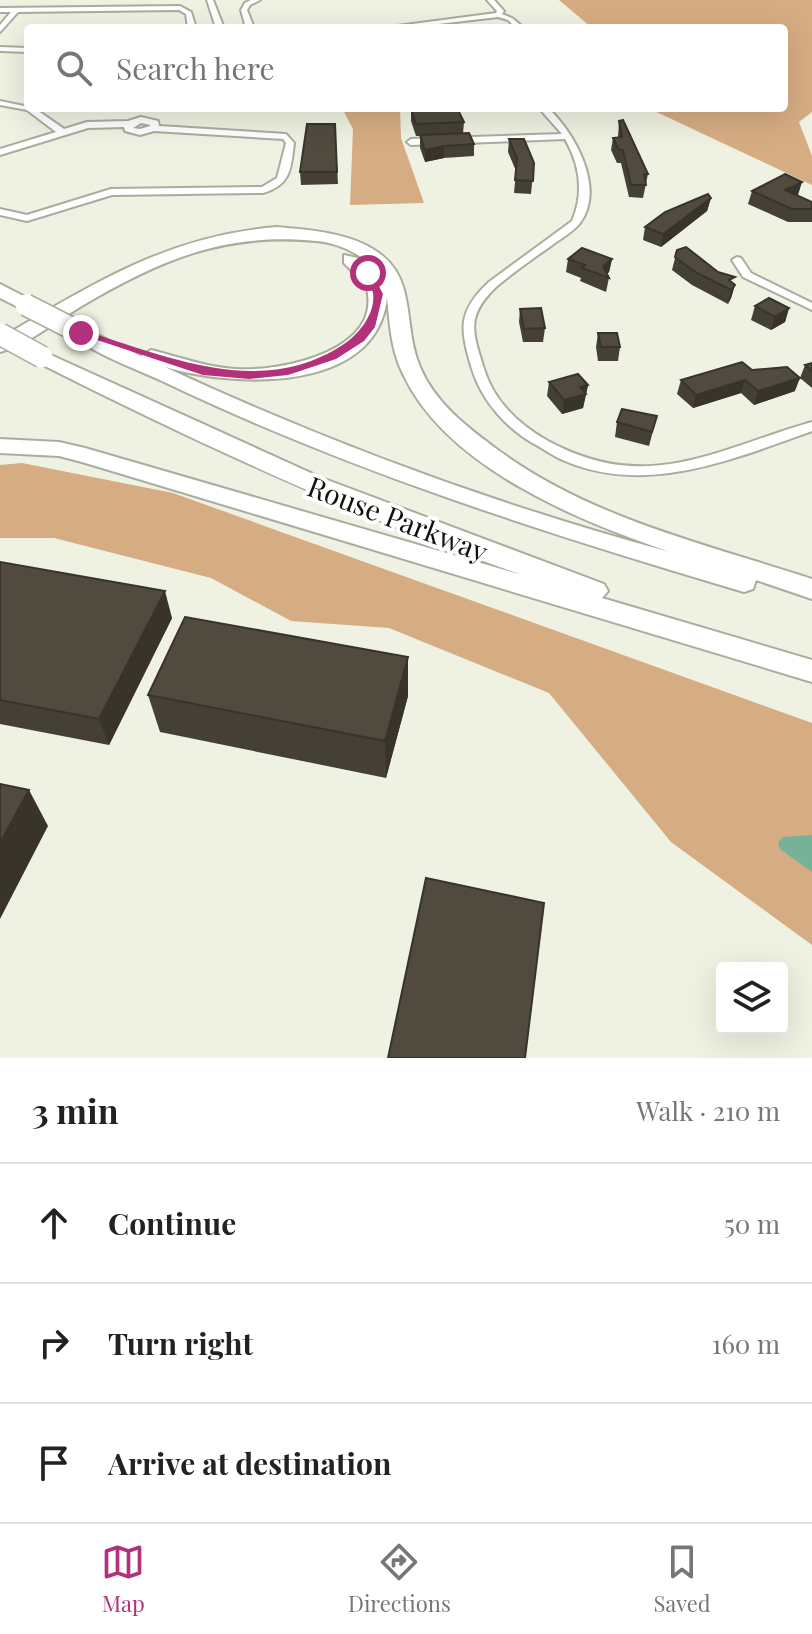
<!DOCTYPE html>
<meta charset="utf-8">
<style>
body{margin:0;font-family:"Playfair Display",serif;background:#f6f6f6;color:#222}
.controls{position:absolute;right:24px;bottom:24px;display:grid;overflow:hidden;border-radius:8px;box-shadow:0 8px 32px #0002}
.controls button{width:72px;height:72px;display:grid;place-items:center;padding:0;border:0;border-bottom:2px solid #e0e0e0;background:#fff;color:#222;font:40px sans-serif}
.stop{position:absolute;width:24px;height:24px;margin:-18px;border:6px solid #b3317b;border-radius:50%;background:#fff}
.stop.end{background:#b3317b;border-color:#fff;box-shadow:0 2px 8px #0008}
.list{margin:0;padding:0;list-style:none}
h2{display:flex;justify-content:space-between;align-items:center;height:104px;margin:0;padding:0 32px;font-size:34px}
h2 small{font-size:26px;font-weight:400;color:#767676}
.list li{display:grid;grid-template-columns:52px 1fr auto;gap:24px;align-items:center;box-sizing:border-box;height:120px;padding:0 32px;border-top:2px solid #e0e0e0}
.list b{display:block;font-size:30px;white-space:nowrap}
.list em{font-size:26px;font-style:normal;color:#767676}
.icon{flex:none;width:44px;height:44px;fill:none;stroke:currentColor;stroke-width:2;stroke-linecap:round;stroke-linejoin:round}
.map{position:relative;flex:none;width:812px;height:1058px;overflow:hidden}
.search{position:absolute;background:#fff;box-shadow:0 8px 32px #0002;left:24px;right:24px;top:24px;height:88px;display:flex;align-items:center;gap:20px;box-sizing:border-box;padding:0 28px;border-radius:8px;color:#767676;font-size:30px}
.sheet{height:464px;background:#fff}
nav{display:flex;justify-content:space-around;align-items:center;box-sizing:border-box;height:112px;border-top:2px solid #e0e0e0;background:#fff;font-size:22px;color:#767676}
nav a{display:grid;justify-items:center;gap:4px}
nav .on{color:#b3317b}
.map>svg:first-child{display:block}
.forest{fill:#d6ac83}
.water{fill:#75b298}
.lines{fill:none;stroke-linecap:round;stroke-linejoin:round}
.minor-casing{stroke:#aaad9e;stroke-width:4}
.primary-casing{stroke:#aaad9e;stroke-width:4}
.minor{fill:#fff;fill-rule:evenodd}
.primary{fill:#fff;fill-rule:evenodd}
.primary-bridge-casing{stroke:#aaad9e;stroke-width:24;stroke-linecap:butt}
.primary-bridge{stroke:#fff;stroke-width:21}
.wall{fill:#454035}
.shaded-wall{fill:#38342b}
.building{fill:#504b3e;stroke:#38342b;stroke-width:2}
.route{fill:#b3317b}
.labels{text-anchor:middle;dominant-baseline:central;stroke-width:8;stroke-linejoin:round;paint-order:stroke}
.street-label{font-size:28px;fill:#12120d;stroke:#fff}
</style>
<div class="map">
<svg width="812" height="1058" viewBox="0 0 812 1058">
<rect width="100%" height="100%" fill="#eff2e2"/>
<g class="forest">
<polygon points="559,0 812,0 812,112 799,122 812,156 812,185 648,108 784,108 784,28 592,28"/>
<polygon points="342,108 400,108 401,138 424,203 350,205 353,129"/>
<polygon points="22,463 173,493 812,723 812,945 671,842 549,693 389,628 291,621 211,578 54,538 0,538 0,465"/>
</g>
<polygon class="water" points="812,835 812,872 780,849 778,842 783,837"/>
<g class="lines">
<defs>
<g id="minor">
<polygon points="207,0 213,0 224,28 216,28"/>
<polygon points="251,0 260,0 250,5 247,10 254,28 246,28 241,10 245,3"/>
<polygon points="487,0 494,0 504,11 502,14 512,18 524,28 516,28 508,20 498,17 404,28 382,28 496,13 497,11"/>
<polygon points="180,6 191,12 196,28 188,28 186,14 179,10 18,12 0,32 0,25 11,12 0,12 0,8"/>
<polygon points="0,47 28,48 28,52 0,51"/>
<path d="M 0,101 L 34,108 L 64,129 L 87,122 L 128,121 L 141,117 L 158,121 L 159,126 L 286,134 L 294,143 C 291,168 291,185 263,193 L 112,195 L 27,221 L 0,215 L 0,209 L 27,215 L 111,189 L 262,187 L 277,178 L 286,143 L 283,139 L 154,131 L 140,135 L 125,131 L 124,127 L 88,128 L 0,155 L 0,149 L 56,132 L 27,110 L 0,105 ZM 141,123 L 150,125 L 150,126 L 140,129 L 133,128 Z"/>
<path d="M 539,108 L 548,108 C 574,132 606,188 580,223 C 573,232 560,239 551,246 C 532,259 514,272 496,287 C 466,316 472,331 484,369 C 494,401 519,425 548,441 C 648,495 714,450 812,422 L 812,431 C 734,459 647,496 565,461 C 555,457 547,451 538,446 C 508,430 482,402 472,369 C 460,329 457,312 489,282 L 572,221 C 584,193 580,165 565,139 L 411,145 L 407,142 L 411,139 L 562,134 Z"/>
<polygon points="737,257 741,258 751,273 812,303 812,310 743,277 732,260"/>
</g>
<g id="primary">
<path d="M 277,227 C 322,231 390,235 404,290 C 411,316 409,341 420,367 C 435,403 467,427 498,450 C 590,518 705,544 812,579 L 812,599 L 756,580 L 753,589 L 744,592 C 545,533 350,471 162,381 C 139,370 86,351 71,333 L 81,327 L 141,356 L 151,350 C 179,357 206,367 235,369 C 281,372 386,351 366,285 L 344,263 L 344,255 L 362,259 L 384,285 C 375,259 342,243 316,241 C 223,232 158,261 80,307 C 55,322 27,345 0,352 L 0,338 C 94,284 166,236 277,227 ZM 387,298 C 390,326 391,351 404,376 C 448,468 579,521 670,552 C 497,505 328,443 165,367 C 232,387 376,395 387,298 Z"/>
<polygon points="0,284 33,301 35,305 26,311 0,298"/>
<path d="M 42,351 L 322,478 L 604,584 L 608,591 L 602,598 L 812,660 L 812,682 L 82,462 L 59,456 L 0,453 L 0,439 L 59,442 L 85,448 L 522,575 C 355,516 193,441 35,361 L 32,357 Z"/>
</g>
</defs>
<use href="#minor" class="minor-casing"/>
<use href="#primary" class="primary-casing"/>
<use href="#minor" class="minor"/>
<use href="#primary" class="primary"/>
<defs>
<g id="primary-bridge">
<polyline points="26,305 81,333"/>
<polyline points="0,334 42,357"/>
</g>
</defs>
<use href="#primary-bridge" class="primary-bridge-casing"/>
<use href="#primary-bridge" class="primary-bridge"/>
</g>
<g class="wall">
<polygon points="411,109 464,122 463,134 474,144 474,156 444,158 425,162 420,148 420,136 416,136 411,121"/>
<polygon points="619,121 648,174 643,198 629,197 621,163 617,163 611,150 613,138 618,137"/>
<polygon points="335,124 338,184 301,185 300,172"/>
<polygon points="509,139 534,163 531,194 514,193 516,171 508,152"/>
<polygon points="802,182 797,195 812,202 812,222 788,222 748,204 752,191"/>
<polygon points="711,198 707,211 661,247 643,240 645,227"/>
<polygon points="677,250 735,285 731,298 728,304 692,285 672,270"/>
<polygon points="568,259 612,259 609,272 607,274 609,278 606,292 580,281 581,278 566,272"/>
<polygon points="755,306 789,308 785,322 771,330 751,320"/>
<polygon points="520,309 545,328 543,342 523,342 519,322"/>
<polygon points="598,333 620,347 618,361 598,361 596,347"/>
<polygon points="812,363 812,388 800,378 805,365"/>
<polygon points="752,370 795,391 754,405 741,393 693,408 677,394 681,380"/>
<polygon points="549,382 588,385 583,408 562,414 547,396"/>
<polygon points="657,416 649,446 615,437 617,422"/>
<polygon points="0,562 172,618 109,745 0,724"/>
<polygon points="148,695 408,696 386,778 160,732"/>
</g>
<g class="shaded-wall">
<polygon points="444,146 444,158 425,162 425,150"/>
<polygon points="802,182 798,195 781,203 785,190"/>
<polygon points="711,198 707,211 661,247 663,234"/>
<polygon points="612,259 609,272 605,276 603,266"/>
<polygon points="735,285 731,298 728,304 731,290"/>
<polygon points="789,308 785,322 771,330 775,317"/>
<polygon points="800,378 795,391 754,405 758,391"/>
<polygon points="745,380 741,393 693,408 696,395"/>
<polygon points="588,385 583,408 562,414 564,400 580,387"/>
<polygon points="165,591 172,618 109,745 99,719"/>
<polygon points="408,657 408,696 386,778 385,741"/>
<polygon points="29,790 48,826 0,919 0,843"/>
</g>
<g class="building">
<polygon points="430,108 457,108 464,122 416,124 411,109"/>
<polygon points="623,120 648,174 644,174 646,185 631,185 623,150 619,150 613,138 622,137 619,121"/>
<polygon points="307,124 335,124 337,172 300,172"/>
<polygon points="469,133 474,144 444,146 425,150 420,135"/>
<polygon points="509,139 524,139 534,163 533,181 515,180 517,159"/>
<polygon points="785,174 802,182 785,190 812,202 812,209 792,209 752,191"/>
<polygon points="708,194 711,198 663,234 645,227 665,212"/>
<polygon points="686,247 718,272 735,277 729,280 735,285 731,290 695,272 675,257 677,250"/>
<polygon points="582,248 612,259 603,266 609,278 582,268 585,265 568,259"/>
<polygon points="769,298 789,308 775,317 755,306"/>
<polygon points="541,308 545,328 524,329 520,309"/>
<polygon points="598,333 617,333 620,347 601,347"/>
<polygon points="742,362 752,370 787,367 800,378 758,391 745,380 696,395 681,380"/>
<polygon points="812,363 812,371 805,365"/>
<polygon points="578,374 588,385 580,387 586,394 564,400 549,382"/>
<polygon points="622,409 657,416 652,432 617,422"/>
<polygon points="0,562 165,591 99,719 0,700"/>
<polygon points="185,617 408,657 385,741 148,695"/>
<polygon points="0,784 29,790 0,843"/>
<polygon points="426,878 544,903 525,1058 388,1058"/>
</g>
<path class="route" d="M 364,271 L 371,271 L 383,294 L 375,327 L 364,341 L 336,359 L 288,375 L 249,379 L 203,375 L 76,333 L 85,331 C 169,357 262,399 344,344 C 359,334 376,313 373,293 C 371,285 365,279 364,271 Z"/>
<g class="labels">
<g class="street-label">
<text transform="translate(398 518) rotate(21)">Rouse Parkway</text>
</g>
</g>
</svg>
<div class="controls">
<button><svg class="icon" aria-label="layers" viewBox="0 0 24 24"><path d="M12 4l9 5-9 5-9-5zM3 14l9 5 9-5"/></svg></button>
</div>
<div class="stop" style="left:368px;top:273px"></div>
<div class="stop end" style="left:81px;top:333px"></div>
<div class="search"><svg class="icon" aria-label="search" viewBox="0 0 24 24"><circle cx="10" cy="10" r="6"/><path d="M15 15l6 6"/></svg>Search here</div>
</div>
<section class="sheet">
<h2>3 min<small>Walk · 210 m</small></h2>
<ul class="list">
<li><svg class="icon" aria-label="ahead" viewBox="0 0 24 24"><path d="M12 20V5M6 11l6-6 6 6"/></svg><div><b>Continue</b></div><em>50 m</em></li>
<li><svg class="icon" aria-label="right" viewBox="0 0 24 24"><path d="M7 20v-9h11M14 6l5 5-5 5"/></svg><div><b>Turn right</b></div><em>160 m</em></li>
<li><svg class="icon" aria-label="arrive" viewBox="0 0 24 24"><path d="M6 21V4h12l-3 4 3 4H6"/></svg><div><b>Arrive at destination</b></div></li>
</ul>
</section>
<nav>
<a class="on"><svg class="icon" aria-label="map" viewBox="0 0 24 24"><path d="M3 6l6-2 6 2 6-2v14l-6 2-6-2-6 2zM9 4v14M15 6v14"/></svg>Map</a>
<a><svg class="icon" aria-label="directions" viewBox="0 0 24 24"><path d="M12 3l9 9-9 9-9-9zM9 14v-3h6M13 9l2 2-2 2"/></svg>Directions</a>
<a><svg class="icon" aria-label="saved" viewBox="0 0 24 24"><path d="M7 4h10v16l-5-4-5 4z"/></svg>Saved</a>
</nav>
